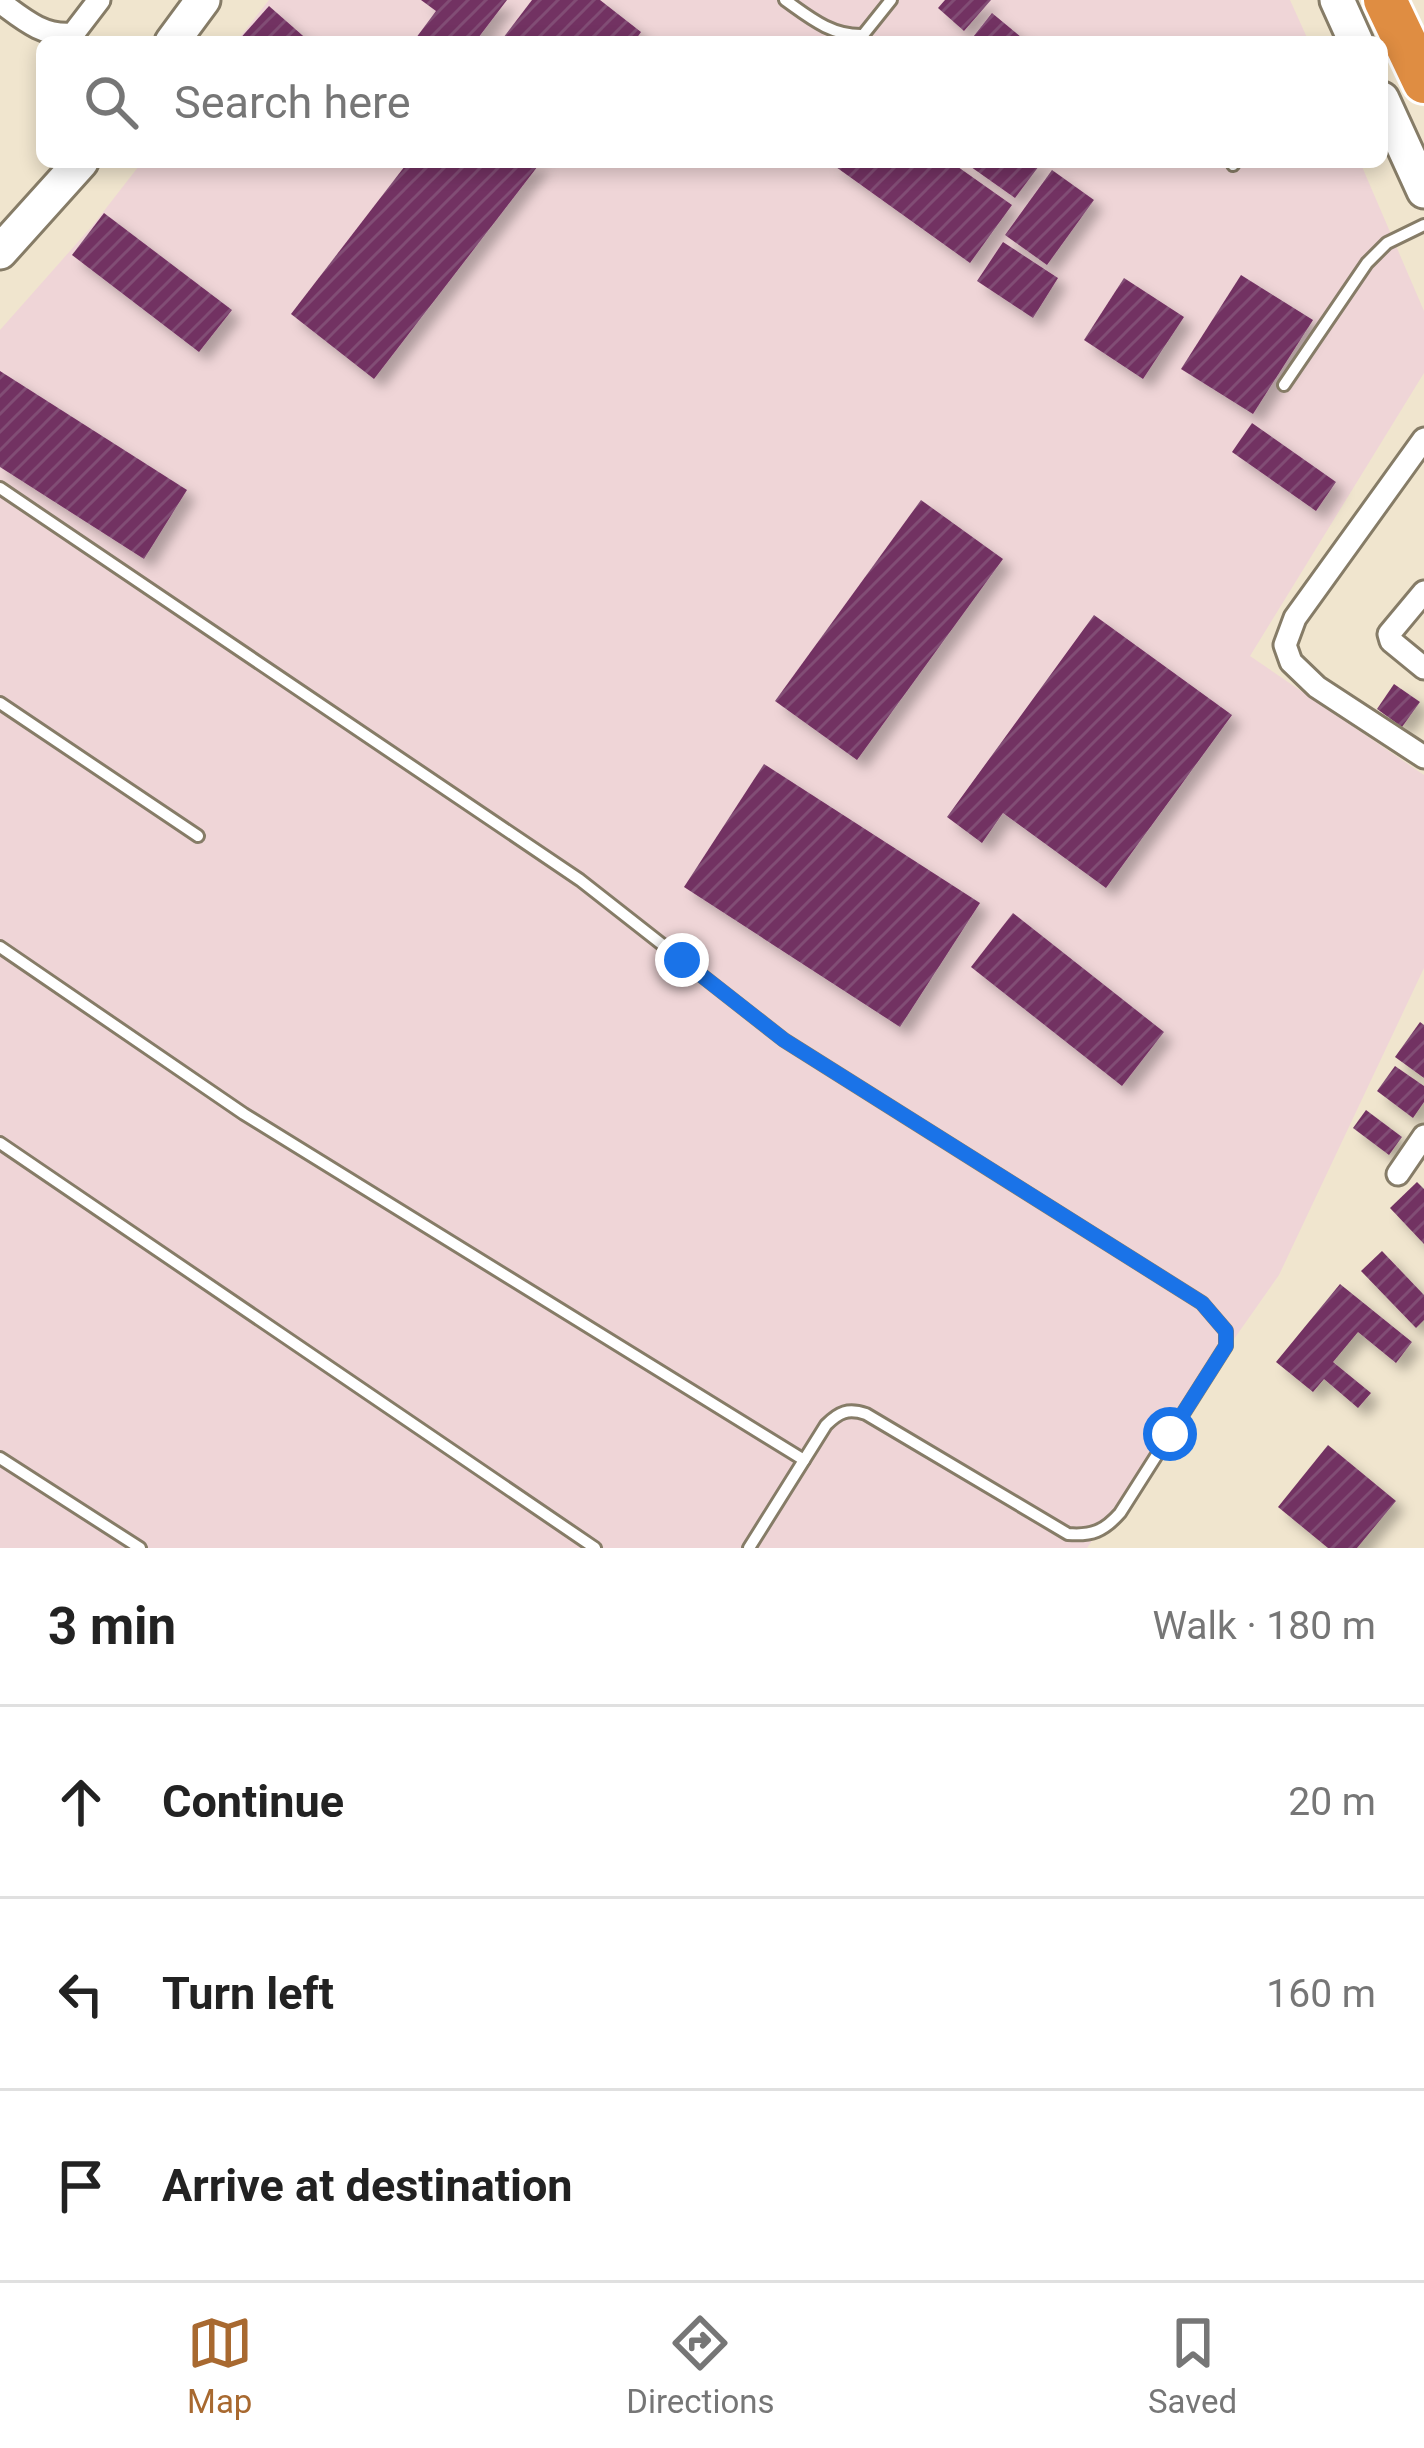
<!DOCTYPE html>
<meta charset="utf-8">
<style>
body{margin:0;font-family:Roboto,sans-serif;background:#f6f6f6;color:#222}
.stop{position:absolute;width:36px;height:36px;margin:-27px;border:9px solid #1a73e8;border-radius:50%;background:#fff}
.stop.end{background:#1a73e8;border-color:#fff;box-shadow:0 3px 12px #0008}
.list{margin:0;padding:0;list-style:none}
h2{display:flex;justify-content:space-between;align-items:center;height:156px;margin:0;padding:0 48px;font-size:51px}
h2 small{font-size:39px;font-weight:400;color:#767676}
.list li{display:grid;grid-template-columns:78px 1fr auto;gap:36px;align-items:center;box-sizing:border-box;height:192px;padding:0 48px;border-top:3px solid #e0e0e0}
.list b{display:block;font-size:45px;white-space:nowrap}
.list em{font-size:39px;font-style:normal;color:#767676}
.icon{flex:none;width:66px;height:66px;fill:none;stroke:currentColor;stroke-width:2;stroke-linecap:round;stroke-linejoin:round}
.map{position:relative;flex:none;width:1424px;height:1548px;overflow:hidden}
.search{position:absolute;background:#fff;box-shadow:0 6px 18px #0003;left:36px;right:36px;top:36px;height:132px;display:flex;align-items:center;gap:30px;box-sizing:border-box;padding:0 42px;border-radius:18px;color:#767676;font-size:45px}
.sheet{height:732px;background:#fff}
nav{display:flex;justify-content:space-around;align-items:center;box-sizing:border-box;height:168px;border-top:3px solid #e0e0e0;background:#fff;font-size:33px;color:#767676}
nav a{display:grid;justify-items:center;gap:6px}
nav .on{color:#a86930}
.map>svg:first-child{display:block}
.industrial{fill:#efd5d7}
.building{fill:url(#building-hatch);filter:url(#shadow)}
.lines{fill:none;stroke-linecap:round;stroke-linejoin:round}
.lane-casing{stroke:#867c67;stroke-width:16}
.street-casing{stroke:#867c67;stroke-width:27}
.secondary-casing{stroke:#867c67;stroke-width:39}
.highway-casing{stroke:#fff;stroke-width:48}
.lane{stroke:#fff;stroke-width:10}
.street{stroke:#fff;stroke-width:21}
.secondary{stroke:#fff;stroke-width:33}
.highway{stroke:#df8d42;stroke-width:42}
.route{stroke:#1a73e8;stroke-width:15}
</style>
<div class="map">
<svg width="1424" height="1548" viewBox="0 0 1424 1548">
<defs>
<pattern id="building-hatch" width="6" height="6" patternUnits="userSpaceOnUse" patternTransform="scale(3)"><rect width="6" height="6" fill="#723162"/><path d="M-1 1l2-2M0 6l6-6M5 7l2-2" fill="none" stroke="#814d74"/></pattern>
<filter id="shadow"><feDropShadow dx="9" dy="9" stdDeviation="6" flood-color="#0004"/></filter>
</defs>
<rect width="100%" height="100%" fill="#f0e5ce"/>
<g class="industrial">
<polygon points="269,0 1290,0 1309,42 236,42"/>
<polygon points="142,162 1360,162 1424,311 1424,373 1250,656 1424,775 1424,968 1279,1275 1087,1548 0,1548 0,330 93,225"/>
</g>
<g class="building">
<polygon points="421,0 507,0 475,42 413,42 436,11"/>
<polygon points="532,0 600,0 641,32 634,42 500,42"/>
<polygon points="945,0 991,0 964,31 938,8"/>
<polygon points="269,6 310,42 237,42"/>
<polygon points="992,13 1027,42 969,42"/>
<polygon points="408,162 541,162 374,379 291,314"/>
<polygon points="829,162 951,162 1012,205 970,263"/>
<polygon points="964,162 1042,162 1015,198"/>
<polygon points="1052,170 1094,200 1047,265 1005,235"/>
<polygon points="104,213 232,310 199,352 72,255"/>
<polygon points="1003,242 1058,278 1033,318 977,281"/>
<polygon points="1241,275 1313,320 1253,414 1181,369"/>
<polygon points="1124,278 1184,317 1143,379 1084,340"/>
<polygon points="0,371 187,490 144,559 0,467"/>
<polygon points="1252,423 1336,482 1316,511 1232,452"/>
<polygon points="921,500 1003,559 857,760 775,701"/>
<polygon points="1094,615 1232,715 1106,888 1003,813 982,843 947,817"/>
<polygon points="1394,684 1420,702 1402,727 1377,709"/>
<polygon points="764,764 980,903 900,1027 684,887"/>
<polygon points="1013,913 1164,1032 1122,1086 971,967"/>
<polygon points="1420,1022 1424,1025 1424,1078 1395,1057"/>
<polygon points="1395,1066 1424,1086 1424,1102 1413,1118 1377,1091"/>
<polygon points="1366,1110 1402,1137 1389,1155 1353,1128"/>
<polygon points="1417,1182 1424,1189 1424,1244 1390,1208"/>
<polygon points="1382,1251 1424,1295 1424,1320 1416,1328 1361,1271"/>
<polygon points="1340,1284 1412,1342 1396,1363 1358,1332 1333,1362 1371,1393 1358,1408 1324,1379 1313,1392 1276,1362"/>
<polygon points="1328,1445 1396,1501 1357,1548 1328,1548 1278,1507"/>
</g>
<g class="lines">
<defs>
<g id="lane">
<path d="M 785,0 C 809,17 831,36 863,35 L 891,0"/>
<polyline points="1233,165 1235,162"/>
<polyline points="1284,385 1367,263 1387,243 1424,225"/>
<path d="M 0,488 L 580,880 L 784,1040 L 1202,1303 L 1226,1331 L 1226,1346 L 1120,1513 C 1104,1531 1092,1536 1068,1534 L 866,1414 C 848,1408 839,1412 826,1425 L 749,1548"/>
<polyline points="0,703 198,836"/>
<polyline points="0,947 244,1114 804,1460"/>
<polyline points="0,1143 595,1548"/>
<polyline points="0,1458 140,1548"/>
</g>
<g id="street">
<path d="M 0,2 C 23,19 43,37 73,34 L 99,0"/>
<polyline points="1424,439 1295,618 1285,645 1291,662 1317,687 1424,757"/>
<polyline points="1424,592 1389,634 1391,641 1424,668"/>
<polyline points="1398,1174 1424,1136"/>
</g>
<g id="secondary">
<polyline points="1337,0 1356,42"/>
<polyline points="172,42 203,0"/>
<polyline points="1382,99 1424,191"/>
<polyline points="0,252 81,162"/>
</g>
<polyline id="highway" points="1385,0 1424,82"/>
</defs>
<use href="#lane" class="lane-casing"/>
<use href="#street" class="street-casing"/>
<use href="#secondary" class="secondary-casing"/>
<use href="#highway" class="highway-casing"/>
<use href="#lane" class="lane"/>
<use href="#street" class="street"/>
<use href="#secondary" class="secondary"/>
<use href="#highway" class="highway"/>
</g>
<g class="lines">
<polyline class="route" points="682,960 784,1040 1202,1303 1226,1331 1226,1346 1170,1434"/>
</g>
</svg>
<div class="stop" style="left:1170px;top:1434px"></div>
<div class="stop end" style="left:682px;top:960px"></div>
<div class="search"><svg class="icon" aria-label="search" viewBox="0 0 24 24"><circle cx="10" cy="10" r="6"/><path d="M15 15l6 6"/></svg>Search here</div>
</div>
<section class="sheet">
<h2>3 min<small>Walk · 180 m</small></h2>
<ul class="list">
<li><svg class="icon" aria-label="ahead" viewBox="0 0 24 24"><path d="M12 20V5M6 11l6-6 6 6"/></svg><div><b>Continue</b></div><em>20 m</em></li>
<li><svg class="icon" aria-label="left" viewBox="0 0 24 24"><path d="M17 20v-9H6M10 6l-5 5 5 5"/></svg><div><b>Turn left</b></div><em>160 m</em></li>
<li><svg class="icon" aria-label="arrive" viewBox="0 0 24 24"><path d="M6 21V4h12l-3 4 3 4H6"/></svg><div><b>Arrive at destination</b></div></li>
</ul>
</section>
<nav>
<a class="on"><svg class="icon" aria-label="map" viewBox="0 0 24 24"><path d="M3 6l6-2 6 2 6-2v14l-6 2-6-2-6 2zM9 4v14M15 6v14"/></svg>Map</a>
<a><svg class="icon" aria-label="directions" viewBox="0 0 24 24"><path d="M12 3l9 9-9 9-9-9zM9 14v-3h6M13 9l2 2-2 2"/></svg>Directions</a>
<a><svg class="icon" aria-label="saved" viewBox="0 0 24 24"><path d="M7 4h10v16l-5-4-5 4z"/></svg>Saved</a>
</nav>
